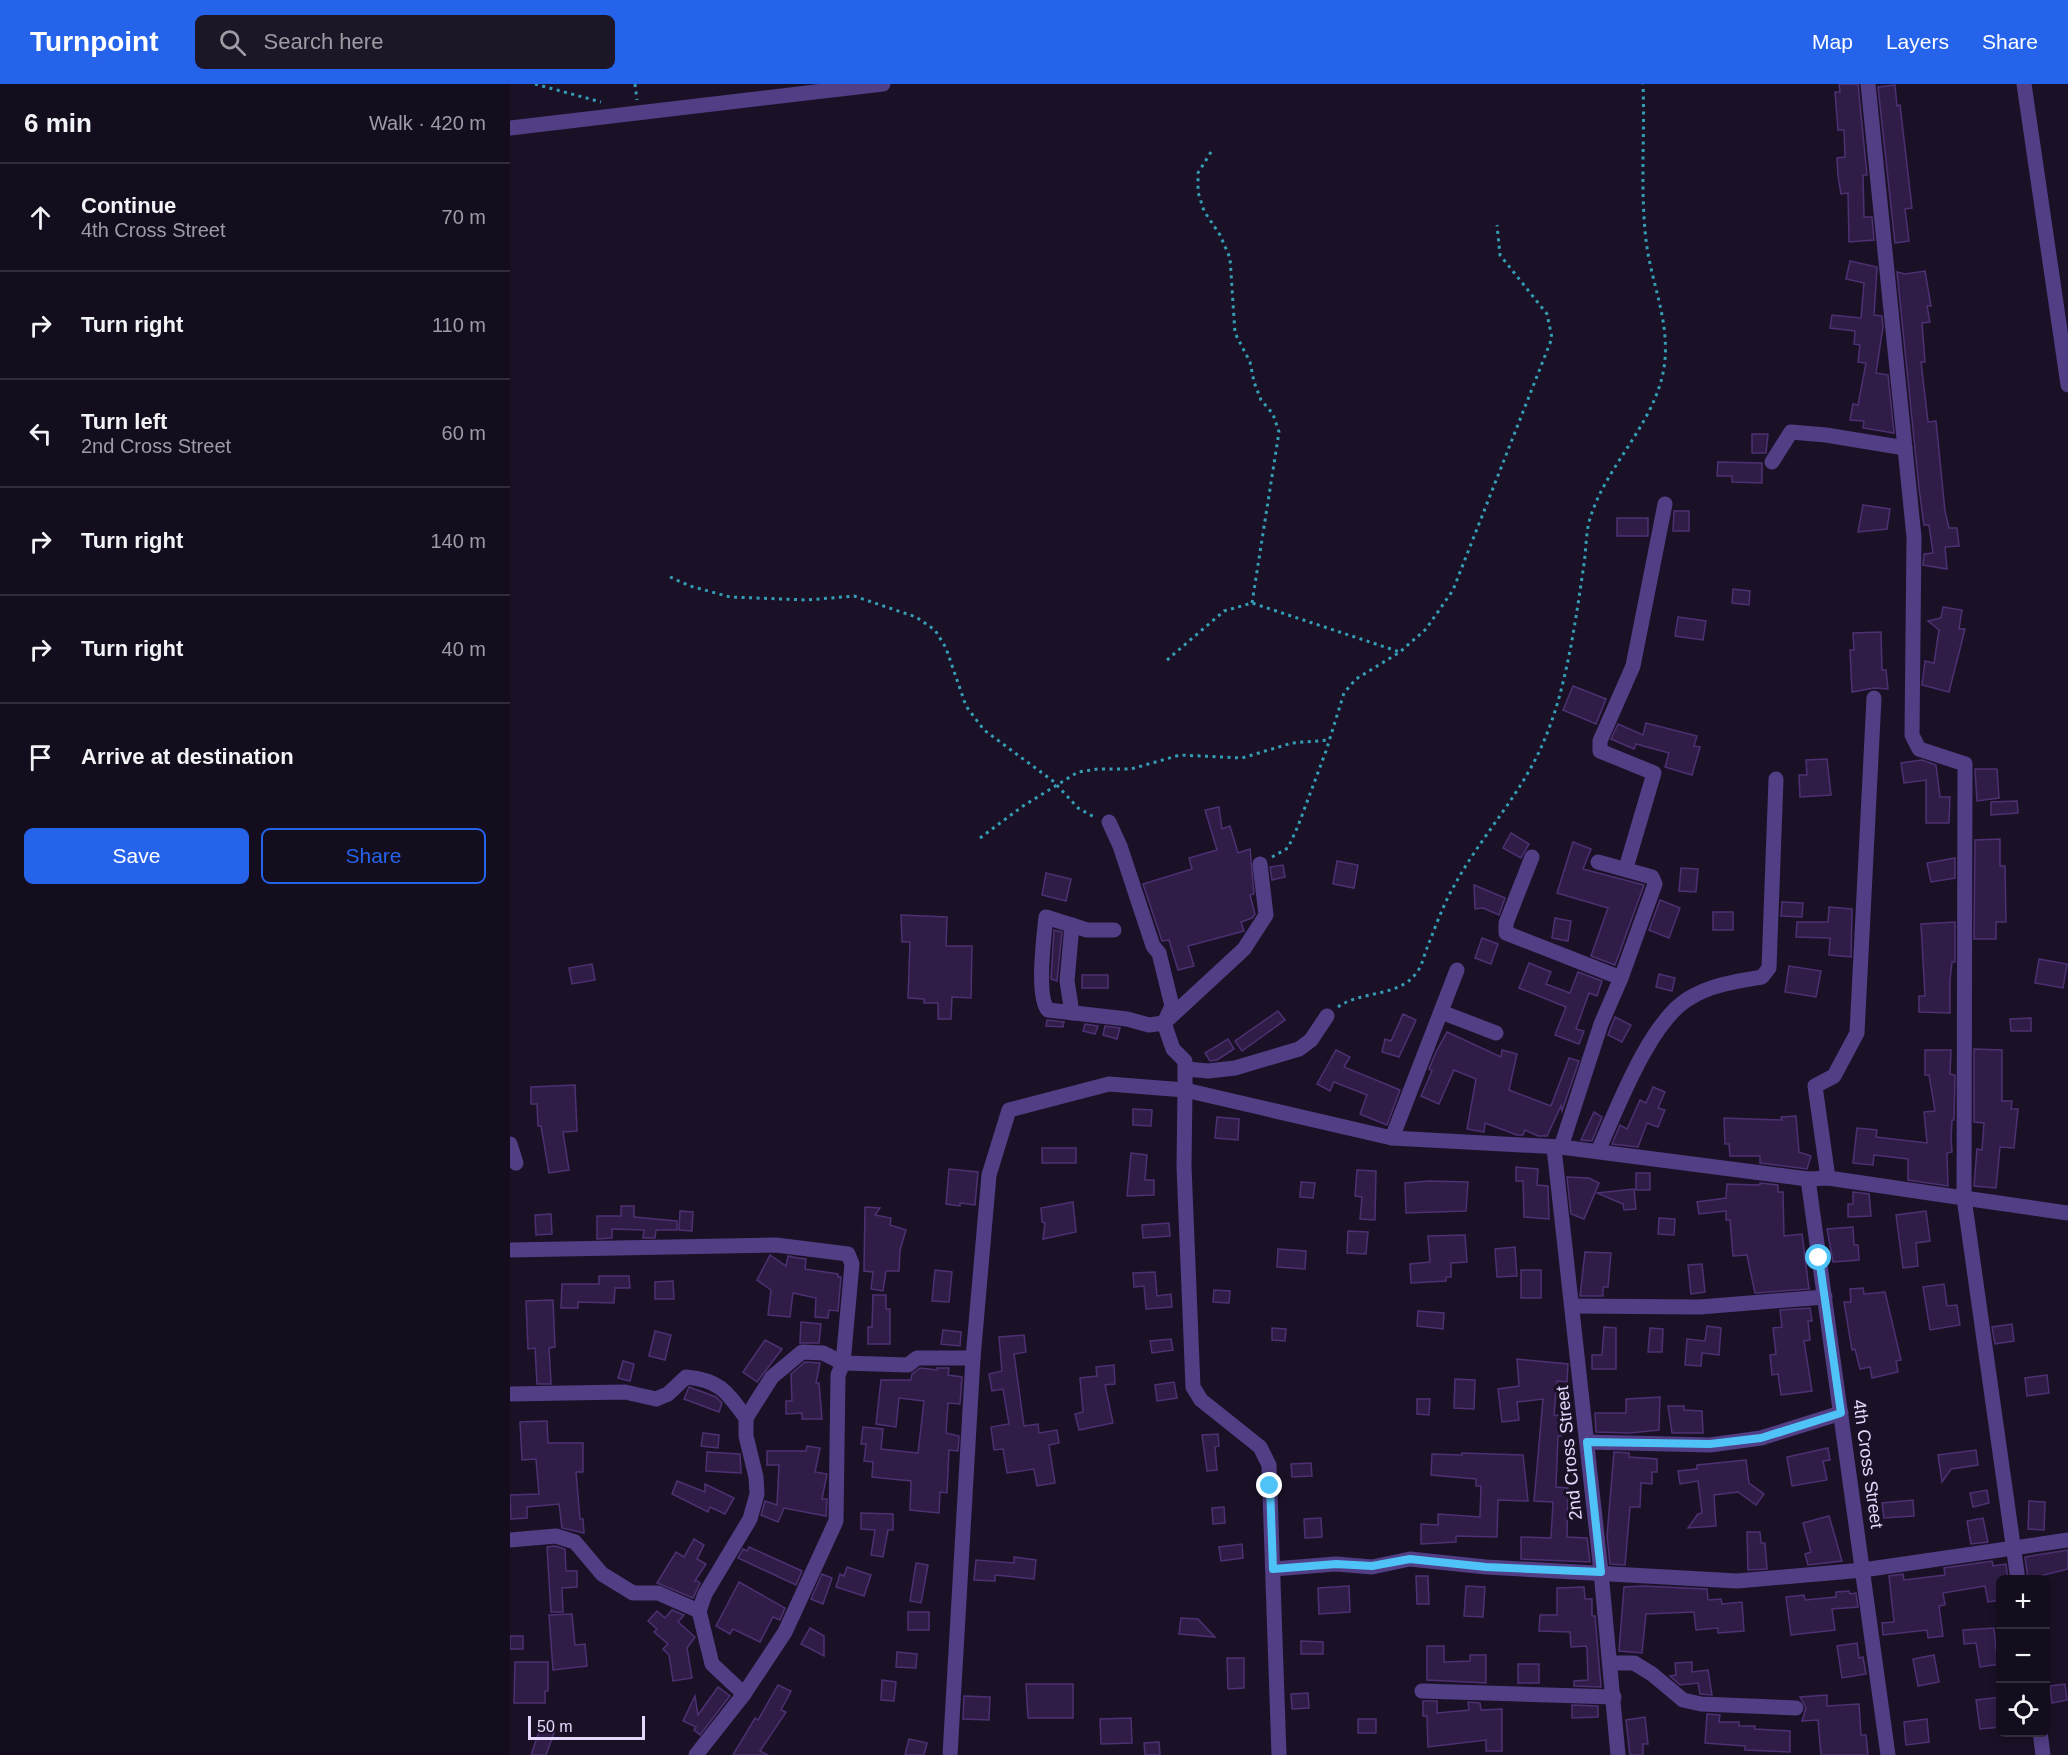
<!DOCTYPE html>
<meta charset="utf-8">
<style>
body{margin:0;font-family:Helvetica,sans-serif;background:#1d1626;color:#f1f3f6}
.controls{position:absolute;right:18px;bottom:18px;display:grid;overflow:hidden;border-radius:9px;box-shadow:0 3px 9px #0003}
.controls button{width:54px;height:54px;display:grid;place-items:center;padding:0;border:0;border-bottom:2px solid #332d3b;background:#140d1d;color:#f1f3f6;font:30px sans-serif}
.scale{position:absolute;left:18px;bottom:15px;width:117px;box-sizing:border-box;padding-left:6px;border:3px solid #e5d8fd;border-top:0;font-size:16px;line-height:21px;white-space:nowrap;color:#e5d8fd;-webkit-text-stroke:4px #1a1127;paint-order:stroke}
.stop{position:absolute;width:18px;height:18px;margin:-14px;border:4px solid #4fc3f7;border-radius:50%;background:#fff}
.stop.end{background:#4fc3f7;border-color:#fff;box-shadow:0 2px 6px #0008}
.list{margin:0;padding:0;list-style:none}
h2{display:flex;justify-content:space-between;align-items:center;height:78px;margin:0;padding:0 24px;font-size:26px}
h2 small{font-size:20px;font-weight:400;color:#9d9ca4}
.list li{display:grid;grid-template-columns:39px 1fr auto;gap:18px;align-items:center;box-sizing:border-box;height:108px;padding:0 24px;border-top:2px solid #332d3b}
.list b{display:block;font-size:22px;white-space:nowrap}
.list p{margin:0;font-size:20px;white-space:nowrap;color:#9d9ca4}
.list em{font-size:20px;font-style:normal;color:#9d9ca4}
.actions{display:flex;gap:12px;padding:18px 24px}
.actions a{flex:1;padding:14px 0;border:2px solid #2563eb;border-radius:9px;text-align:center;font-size:21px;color:#2563eb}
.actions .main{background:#2563eb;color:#fff}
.icon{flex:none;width:33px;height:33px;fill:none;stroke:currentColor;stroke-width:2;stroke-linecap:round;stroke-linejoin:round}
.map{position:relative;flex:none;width:1558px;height:1671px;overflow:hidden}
header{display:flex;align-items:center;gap:36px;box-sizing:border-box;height:84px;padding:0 30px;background:#2563eb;color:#fff}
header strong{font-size:28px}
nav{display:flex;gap:33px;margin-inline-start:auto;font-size:21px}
.search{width:420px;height:54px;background:#1d1626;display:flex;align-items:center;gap:15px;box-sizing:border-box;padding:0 21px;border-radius:9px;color:#9d9ca4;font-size:22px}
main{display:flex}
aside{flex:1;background:#140d1d}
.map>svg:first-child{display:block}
.building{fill:#301d47;stroke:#4d3072;stroke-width:1.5}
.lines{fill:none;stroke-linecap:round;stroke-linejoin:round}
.path{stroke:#359db4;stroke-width:3;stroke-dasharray:3 4.5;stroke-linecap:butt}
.minor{stroke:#513e84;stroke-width:15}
.route{stroke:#4fc3f7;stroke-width:8}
.labels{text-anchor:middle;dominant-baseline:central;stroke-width:6;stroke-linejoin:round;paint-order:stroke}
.street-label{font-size:18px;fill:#e5d8fd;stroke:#1a1127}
</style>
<header>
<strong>Turnpoint</strong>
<div class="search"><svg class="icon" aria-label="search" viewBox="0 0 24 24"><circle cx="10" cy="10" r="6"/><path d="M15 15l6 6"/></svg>Search here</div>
<nav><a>Map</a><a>Layers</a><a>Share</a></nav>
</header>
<main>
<aside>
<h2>6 min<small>Walk · 420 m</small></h2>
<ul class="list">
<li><svg class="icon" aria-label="ahead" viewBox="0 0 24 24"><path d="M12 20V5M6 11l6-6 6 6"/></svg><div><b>Continue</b><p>4th Cross Street</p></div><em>70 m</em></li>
<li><svg class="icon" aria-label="right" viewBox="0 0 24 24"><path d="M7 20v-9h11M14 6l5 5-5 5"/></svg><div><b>Turn right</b></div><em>110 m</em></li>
<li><svg class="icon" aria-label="left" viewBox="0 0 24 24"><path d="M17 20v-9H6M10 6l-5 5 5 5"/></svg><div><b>Turn left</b><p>2nd Cross Street</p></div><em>60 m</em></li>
<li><svg class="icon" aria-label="right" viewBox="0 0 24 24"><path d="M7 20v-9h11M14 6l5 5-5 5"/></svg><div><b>Turn right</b></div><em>140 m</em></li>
<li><svg class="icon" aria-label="right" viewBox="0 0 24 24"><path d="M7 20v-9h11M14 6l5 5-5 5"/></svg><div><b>Turn right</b></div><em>40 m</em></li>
<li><svg class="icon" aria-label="arrive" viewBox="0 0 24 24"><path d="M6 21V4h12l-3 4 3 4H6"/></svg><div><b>Arrive at destination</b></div></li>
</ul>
<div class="actions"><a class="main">Save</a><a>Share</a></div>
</aside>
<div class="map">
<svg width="1558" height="1671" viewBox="0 0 1558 1671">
<rect width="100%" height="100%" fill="#1a1127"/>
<g class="building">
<polygon points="1329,0 1348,0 1357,91 1353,91 1354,133 1362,133 1364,156 1339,158 1338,109 1331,110 1328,92 1327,74 1335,73 1334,46 1328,46 1325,8 1330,8"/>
<polygon points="1385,1 1387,22 1390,21 1402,124 1395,125 1399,157 1385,159 1368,3"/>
<polygon points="1340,177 1367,183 1364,231 1372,232 1373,243 1366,289 1378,291 1384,349 1353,344 1354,337 1340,336 1343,320 1348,321 1356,279 1348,278 1350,261 1344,260 1345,247 1320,244 1322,231 1351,234 1354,199 1336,195"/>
<polygon points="1415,187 1421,222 1417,222 1420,238 1412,239 1415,278 1411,278 1418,338 1426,337 1435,427 1439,444 1447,444 1449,462 1435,463 1437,485 1413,481 1414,470 1423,469 1419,441 1414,441 1409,404 1387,188 1395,190"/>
<polygon points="1242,350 1258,350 1256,369 1242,369"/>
<polygon points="1208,378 1252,379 1252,399 1222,398 1222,392 1207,392"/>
<polygon points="1353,421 1380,425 1377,445 1348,448"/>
<polygon points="1164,427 1179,427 1179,447 1163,447"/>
<rect x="1107" y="434" width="31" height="18"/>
<polygon points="1223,505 1240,507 1239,521 1222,519"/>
<polygon points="1433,523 1452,526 1449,545 1455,545 1439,608 1412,601 1415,577 1424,579 1429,546 1418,537 1431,534"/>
<polygon points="1168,533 1196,537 1193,556 1165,552"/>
<polygon points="1371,548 1372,586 1376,586 1378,605 1364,604 1342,608 1340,566 1344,566 1343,549"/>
<polygon points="1063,602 1096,615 1086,640 1053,626"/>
<polygon points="1136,639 1187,652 1184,662 1190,663 1182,691 1155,683 1159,669 1126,660 1124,665 1101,655 1108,640 1133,651"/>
<polygon points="1317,675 1321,711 1290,713 1289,691 1297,691 1296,676"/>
<polygon points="1412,676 1426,681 1430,713 1440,713 1439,739 1416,739 1416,696 1394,699 1391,679"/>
<polygon points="1465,685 1487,685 1489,714 1467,717"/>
<polygon points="1507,717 1508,729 1481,731 1481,718"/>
<polygon points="709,723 712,745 720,742 728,769 740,765 744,810 740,811 745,830 742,834 731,838 734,847 678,862 684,882 668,886 659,856 652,857 633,800 682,785 679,774 707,766 695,726"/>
<polygon points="1001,749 1019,760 1011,774 993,764"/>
<polygon points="1490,755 1490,782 1495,782 1496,838 1486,838 1486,855 1464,855 1465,756"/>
<polygon points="1063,758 1081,765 1073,785 1134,801 1105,881 1081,872 1098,824 1047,809"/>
<polygon points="1445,774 1445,794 1421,798 1417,779"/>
<polygon points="827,777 848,781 844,804 823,800"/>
<polygon points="773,781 775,793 762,796 760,783"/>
<polygon points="1171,784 1188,785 1186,808 1169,807"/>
<polygon points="536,789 561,795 556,817 532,811"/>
<polygon points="964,801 995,814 989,831 973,824 965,825"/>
<polygon points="1150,816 1170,824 1159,854 1139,846"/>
<polygon points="1272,818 1293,819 1292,833 1271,832"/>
<polygon points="1319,823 1342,825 1341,873 1319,871 1320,854 1286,853 1287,838 1318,838"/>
<rect x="1203" y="828" width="20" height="18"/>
<polygon points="391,831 437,833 436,862 462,862 461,914 442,913 441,935 428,935 428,919 414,919 414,915 398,914 400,858 392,858"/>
<polygon points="1045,834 1061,837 1058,857 1042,854"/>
<polygon points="1445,838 1445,878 1442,878 1440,896 1440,929 1409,928 1409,912 1415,912 1411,840"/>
<polygon points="544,846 552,848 547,897 541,895"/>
<polygon points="972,854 988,860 981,880 965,874"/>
<polygon points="1529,875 1557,880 1553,904 1525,899"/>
<polygon points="1019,879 1041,888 1036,900 1060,909 1068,888 1092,897 1087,912 1079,909 1066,945 1074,947 1069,960 1045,951 1056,923 1009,904"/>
<polygon points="82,880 85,896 62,900 59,884"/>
<polygon points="1279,882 1311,887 1306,913 1275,908"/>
<polygon points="1149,890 1165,894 1162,907 1146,903"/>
<rect x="572" y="891" width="26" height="13"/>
<polygon points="768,927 775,936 732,967 725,957"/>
<polygon points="893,930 906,936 889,973 872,968 875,955 881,957"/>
<polygon points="1105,933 1121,941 1112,958 1098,951"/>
<polygon points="1521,934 1521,947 1501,947 1500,935"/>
<polygon points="537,936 554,938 553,943 536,942"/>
<polygon points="575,940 588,942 585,950 573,947"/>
<polygon points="595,942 610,944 607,955 593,951"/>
<polygon points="937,948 991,973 992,966 1007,970 999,1006 1041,1022 1059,974 1069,977 1052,1027 1051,1022 1037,1052 1028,1052 1015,1046 1013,1051 1007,1051 975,1039 974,1048 957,1045 966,995 944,986 929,1020 911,1012 922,987 919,985 926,968"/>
<polygon points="718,955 724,965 707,976 700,977 695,969"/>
<polygon points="1464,965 1492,966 1492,1017 1502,1017 1501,1025 1508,1025 1504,1064 1490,1063 1486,1104 1464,1102 1467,1065 1472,1066 1474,1039 1464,1038"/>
<polygon points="826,966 840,973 834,983 890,1006 877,1041 850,1030 857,1011 824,998 820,1007 807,1000"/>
<polygon points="1415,966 1441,966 1440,990 1445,991 1444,1036 1442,1036 1441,1055 1442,1068 1437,1069 1438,1102 1398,1096 1398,1075 1364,1071 1363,1081 1343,1079 1347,1044 1367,1046 1366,1053 1417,1059 1414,1028 1425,1027 1419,991 1415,991"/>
<polygon points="65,1001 67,1047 53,1048 59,1086 39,1089 31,1042 28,1042 27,1020 21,1020 21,1003"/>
<polygon points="1143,1003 1155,1008 1148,1024 1155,1026 1148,1043 1137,1039 1128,1063 1102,1060 1110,1041 1117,1045 1130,1016 1136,1019"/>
<polygon points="623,1025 642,1026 641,1042 623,1041"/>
<polygon points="1084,1028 1092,1033 1082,1057 1071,1056"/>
<polygon points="1286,1032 1289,1068 1301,1072 1297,1085 1250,1079 1250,1072 1220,1072 1219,1060 1215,1060 1214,1034 1272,1036 1271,1033"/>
<polygon points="707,1033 729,1035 728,1056 705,1054"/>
<rect x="532" y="1064" width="34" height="15"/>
<polygon points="621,1069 637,1071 635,1096 644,1096 644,1111 617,1112"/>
<polygon points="1006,1083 1028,1085 1027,1101 1038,1102 1039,1135 1014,1133 1013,1097 1006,1097"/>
<polygon points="439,1085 468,1088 465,1121 450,1119 450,1122 436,1120"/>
<polygon points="847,1086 866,1087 865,1136 850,1135 852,1113 845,1112"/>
<rect x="1126" y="1089" width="14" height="17"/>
<polygon points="1057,1093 1079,1094 1089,1099 1074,1135 1061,1130"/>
<polygon points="919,1097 958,1098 956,1127 896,1129 895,1099"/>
<polygon points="791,1098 805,1099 803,1114 790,1113"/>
<polygon points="1250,1099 1268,1101 1268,1108 1273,1108 1274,1152 1292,1150 1299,1205 1245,1209 1237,1171 1223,1172 1220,1136 1216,1136 1216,1127 1189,1130 1187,1118 1216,1114 1217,1100 1250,1101"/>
<polygon points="1124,1105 1126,1125 1114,1126 1113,1120 1087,1109"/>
<polygon points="1343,1108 1359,1110 1361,1132 1338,1133 1338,1120 1343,1120"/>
<polygon points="563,1118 566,1148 533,1155 535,1139 532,1138 531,1124"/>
<polygon points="111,1122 124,1122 124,1133 167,1137 167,1146 146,1146 145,1154 133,1154 134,1146 102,1145 102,1154 87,1155 87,1132 111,1132"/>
<polygon points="355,1123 370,1124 365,1131 381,1134 380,1141 396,1146 390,1166 389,1187 376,1187 373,1207 361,1205 363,1188 354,1187"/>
<polygon points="170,1127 183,1128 182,1147 169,1146"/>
<polygon points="1416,1127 1420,1157 1406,1159 1408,1182 1393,1184 1386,1131"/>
<polygon points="41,1130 42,1150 26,1151 25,1131"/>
<polygon points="1149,1134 1165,1135 1164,1151 1148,1150"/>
<polygon points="659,1139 660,1152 633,1154 632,1141"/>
<polygon points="1343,1143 1344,1161 1348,1161 1349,1176 1323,1178 1317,1145"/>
<polygon points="838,1147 858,1148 856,1170 837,1169"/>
<polygon points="955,1151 957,1178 941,1179 941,1193 936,1193 936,1197 901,1199 900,1180 920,1178 918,1152"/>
<polygon points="1005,1163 1007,1192 987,1193 985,1165"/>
<polygon points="768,1165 796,1167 795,1185 767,1183"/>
<polygon points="1075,1168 1101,1169 1098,1203 1093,1203 1093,1212 1070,1212"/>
<polygon points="260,1171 276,1182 278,1172 288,1174 296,1175 295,1185 328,1190 328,1193 331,1193 328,1227 319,1226 318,1234 305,1233 306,1214 283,1209 280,1233 258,1231 261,1206 247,1196"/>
<polygon points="1192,1180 1195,1208 1181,1210 1178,1181"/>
<polygon points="425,1186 442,1188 439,1218 422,1217"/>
<rect x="1011" y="1186" width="20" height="28"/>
<polygon points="645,1188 647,1212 661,1210 662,1223 636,1225 634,1202 624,1203 623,1189"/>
<polygon points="89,1192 119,1192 120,1204 105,1204 104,1219 68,1218 68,1224 51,1224 52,1200 89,1200"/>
<polygon points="163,1197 164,1215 145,1215 145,1198"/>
<polygon points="1434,1200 1437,1222 1447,1221 1450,1241 1420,1246 1413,1203"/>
<polygon points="1353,1204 1354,1210 1375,1208 1391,1276 1386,1277 1388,1288 1362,1294 1360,1283 1350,1285 1345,1265 1342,1266 1334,1218 1341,1218 1340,1205"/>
<polygon points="704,1206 720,1207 719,1219 703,1218"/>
<polygon points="363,1211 376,1211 376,1225 380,1225 380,1260 358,1260 358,1243 362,1243"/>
<polygon points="43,1216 45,1263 39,1264 41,1300 27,1300 25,1264 18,1265 16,1217"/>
<polygon points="1300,1224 1302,1237 1298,1237 1300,1256 1294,1257 1302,1307 1271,1311 1268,1290 1262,1291 1260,1271 1266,1270 1263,1244 1272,1243 1270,1226"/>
<polygon points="908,1227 934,1229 933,1245 907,1242"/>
<polygon points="291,1238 311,1240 309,1259 290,1259"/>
<polygon points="1502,1240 1504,1257 1485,1260 1482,1243"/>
<polygon points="1197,1242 1211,1244 1209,1271 1192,1269 1191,1282 1175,1281 1177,1255 1195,1257"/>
<polygon points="1094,1243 1106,1244 1106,1285 1082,1285 1082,1271 1092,1271"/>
<polygon points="762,1244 776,1245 775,1257 762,1256"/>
<polygon points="1140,1244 1153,1245 1152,1268 1138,1268"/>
<polygon points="433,1246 451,1248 450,1262 431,1260"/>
<polygon points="145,1247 161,1251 155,1276 139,1272"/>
<polygon points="514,1251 516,1268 504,1270 514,1342 528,1340 529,1349 547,1346 549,1359 539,1361 545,1399 527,1402 524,1385 497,1389 493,1365 484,1366 481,1343 499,1340 493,1305 482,1307 479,1290 492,1287 489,1253"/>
<polygon points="661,1255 663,1266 642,1269 640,1257"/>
<polygon points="255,1256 272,1265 247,1298 233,1288"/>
<polygon points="1007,1275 1058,1280 1057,1298 1047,1297 1044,1331 1053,1332 1051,1352 1048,1352 1046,1403 1058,1404 1057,1453 1077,1454 1080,1478 1011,1475 1011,1453 1041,1454 1043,1418 1024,1417 1033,1315 1007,1318 1009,1336 992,1338 988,1305 1009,1302"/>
<polygon points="113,1277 124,1280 120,1297 108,1294"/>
<polygon points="295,1278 310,1279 306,1299 309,1299 312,1335 292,1335 292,1329 276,1330 276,1317 282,1317 281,1290"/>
<polygon points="604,1281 605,1300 595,1301 603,1339 569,1346 565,1330 573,1328 570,1294 587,1292 586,1283"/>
<polygon points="410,1284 427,1286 427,1284 439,1284 438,1291 452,1293 450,1320 438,1319 436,1349 449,1352 448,1367 439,1366 437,1409 430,1408 429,1429 400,1426 401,1397 362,1393 363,1378 354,1377 356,1360 351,1360 353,1343 373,1345 371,1365 408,1369 414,1317 389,1314 386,1343 366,1340 371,1296 401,1296 402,1290"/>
<polygon points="1537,1291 1539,1309 1517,1312 1515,1294"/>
<polygon points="945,1295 965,1296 964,1325 944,1324"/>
<polygon points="664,1298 667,1314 647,1317 645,1301"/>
<polygon points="179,1303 206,1313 212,1319 209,1328 174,1315"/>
<polygon points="1150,1313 1149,1346 1120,1349 1086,1348 1085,1329 1116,1329 1116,1315"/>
<polygon points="907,1315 920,1315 919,1331 907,1330"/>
<polygon points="1158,1322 1174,1322 1174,1326 1192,1327 1193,1349 1162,1349"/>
<polygon points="37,1337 38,1359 73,1359 73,1388 66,1388 70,1435 73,1435 74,1449 52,1444 49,1420 17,1423 17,1434 1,1435 0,1411 29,1410 26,1375 12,1376 10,1338"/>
<polygon points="193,1349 209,1351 208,1364 191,1362"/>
<polygon points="708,1350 709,1362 705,1363 707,1386 697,1387 692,1351"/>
<polygon points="297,1362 310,1364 305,1388 317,1390 312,1415 317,1415 316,1432 274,1424 268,1438 251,1431 255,1417 267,1421 269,1381 257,1381 257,1367 296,1367"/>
<polygon points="1318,1364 1320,1376 1313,1377 1317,1396 1282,1402 1277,1373"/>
<polygon points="1466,1366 1468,1381 1441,1385 1432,1398 1428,1371"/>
<polygon points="197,1368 230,1370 231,1389 196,1387"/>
<polygon points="1104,1368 1119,1369 1119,1373 1147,1375 1147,1388 1142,1388 1142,1400 1131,1399 1130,1423 1120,1423 1115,1481 1100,1480 1097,1452"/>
<polygon points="952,1369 1013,1371 1018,1417 988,1416 987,1453 946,1452 946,1458 911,1460 911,1440 928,1441 928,1430 970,1433 971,1402 966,1402 966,1395 921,1391 922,1370 952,1371"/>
<polygon points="1236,1376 1239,1399 1254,1410 1246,1421 1228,1408 1204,1411 1206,1442 1178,1444 1188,1430 1192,1429 1188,1397 1170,1400 1168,1387 1187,1385 1187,1381"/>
<polygon points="801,1379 802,1392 782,1393 781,1380"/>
<polygon points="167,1397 195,1408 195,1400 224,1414 215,1430 200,1423 198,1428 162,1410"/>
<polygon points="1477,1406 1479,1419 1463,1423 1460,1409"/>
<polygon points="1403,1416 1404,1432 1374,1434 1372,1419"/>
<polygon points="1519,1417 1535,1418 1534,1446 1518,1445"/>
<polygon points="714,1423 715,1439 703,1440 702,1424"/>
<polygon points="351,1429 383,1430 383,1446 378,1446 373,1473 361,1471 365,1446 351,1445"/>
<polygon points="1319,1432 1332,1477 1298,1481 1295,1470 1301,1468 1293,1439"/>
<polygon points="811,1434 812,1453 795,1454 794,1435"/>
<polygon points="1473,1434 1478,1458 1461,1460 1457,1437"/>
<polygon points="1237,1448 1250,1448 1251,1459 1255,1459 1257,1485 1238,1486"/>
<polygon points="184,1455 194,1461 187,1475 196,1480 184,1498 186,1496 190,1499 183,1514 147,1499 166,1468 174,1473"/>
<polygon points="732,1460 733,1474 711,1477 709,1463"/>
<polygon points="45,1462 55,1465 56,1487 67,1487 67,1503 52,1504 53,1528 41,1528 37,1463"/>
<polygon points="239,1463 292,1487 286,1501 228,1474 233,1465 237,1467"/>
<polygon points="1558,1466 1558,1485 1518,1495 1515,1473"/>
<polygon points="504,1473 526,1476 524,1495 485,1491 485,1497 464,1496 466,1476 504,1479"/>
<polygon points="1482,1477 1483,1482 1496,1480 1498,1496 1491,1496 1491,1516 1478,1518 1475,1502 1433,1509 1435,1521 1429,1522 1433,1552 1418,1554 1417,1546 1373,1551 1372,1539 1384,1538 1379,1492 1393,1490 1394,1496 1435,1491 1434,1484"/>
<polygon points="406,1479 418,1481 411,1519 400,1517"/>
<polygon points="337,1483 361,1491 354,1512 326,1503 330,1490 334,1492"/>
<polygon points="312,1490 322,1494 313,1520 301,1515"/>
<polygon points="906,1492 918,1492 919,1520 907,1520"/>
<polygon points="229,1498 275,1524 270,1536 263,1533 250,1558 223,1545 220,1550 206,1542"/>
<polygon points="839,1502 840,1528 809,1530 808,1504"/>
<polygon points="956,1502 975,1503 973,1533 954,1532"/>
<polygon points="1133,1502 1197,1505 1198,1516 1211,1515 1212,1520 1232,1518 1234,1547 1208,1549 1208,1544 1186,1546 1184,1528 1136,1530 1132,1569 1109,1567 1114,1503"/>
<polygon points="1074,1503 1075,1515 1082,1515 1082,1532 1085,1532 1091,1603 1064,1602 1064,1597 1078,1596 1077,1565 1076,1562 1061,1563 1060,1548 1029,1547 1030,1531 1047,1531 1047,1504"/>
<polygon points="1339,1507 1340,1510 1346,1509 1348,1523 1322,1525 1325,1546 1281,1551 1276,1513 1294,1511 1295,1516 1326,1513 1326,1508"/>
<polygon points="162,1526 174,1531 168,1538 185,1553 177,1564 182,1594 163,1597 159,1571 153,1565 158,1560 144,1548 147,1545 138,1537 147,1527 155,1534"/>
<rect x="398" y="1528" width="21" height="18"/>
<polygon points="62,1530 65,1561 75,1560 77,1582 43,1586 39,1531"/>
<polygon points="671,1534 688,1535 705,1553 669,1550"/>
<polygon points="300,1544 314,1552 314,1572 291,1560"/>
<polygon points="1484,1544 1486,1566 1491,1565 1491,1580 1470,1583 1466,1559 1454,1560 1453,1546"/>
<rect x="0" y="1552" width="13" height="13"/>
<polygon points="791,1557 813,1558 813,1570 791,1570"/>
<polygon points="1347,1559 1349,1574 1353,1573 1356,1590 1332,1594 1327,1562"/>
<polygon points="917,1562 934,1562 934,1578 960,1577 960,1571 976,1571 976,1599 917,1596"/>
<polygon points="387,1568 407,1570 406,1584 386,1583"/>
<polygon points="1424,1571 1429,1598 1408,1602 1403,1575"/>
<polygon points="717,1574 734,1574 734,1604 718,1605"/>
<polygon points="5,1578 38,1578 38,1607 35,1607 35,1619 4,1619"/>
<polygon points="1182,1578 1182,1588 1198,1586 1202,1611 1190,1610 1188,1599 1170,1601 1160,1592 1166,1591 1165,1579"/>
<rect x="1008" y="1580" width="21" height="19"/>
<polygon points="372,1596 386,1598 384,1617 371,1616"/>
<polygon points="516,1600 563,1600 563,1634 518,1634"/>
<polygon points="1555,1600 1557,1616 1542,1619 1540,1602"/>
<polygon points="268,1601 281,1607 271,1626 276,1628 250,1667 258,1671 223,1671 245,1634 248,1636"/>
<polygon points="208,1603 220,1612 190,1651 184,1646 186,1643 173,1637 185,1612 188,1631"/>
<polygon points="798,1609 799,1624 782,1625 781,1610"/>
<polygon points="1317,1611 1317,1622 1349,1620 1351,1651 1356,1651 1358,1671 1311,1671 1308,1636 1292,1637 1296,1624 1290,1613"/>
<polygon points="454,1612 480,1613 479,1636 453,1635"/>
<polygon points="1491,1613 1491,1643 1470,1645 1466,1616"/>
<polygon points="913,1617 927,1617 927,1629 959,1626 958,1618 970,1619 971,1626 992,1625 992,1667 976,1667 976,1656 918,1663 917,1632 913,1632"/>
<polygon points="1062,1621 1088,1622 1088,1633 1062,1634"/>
<polygon points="1197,1630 1210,1631 1209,1638 1229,1638 1229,1642 1245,1642 1245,1645 1280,1647 1280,1668 1235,1666 1235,1662 1195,1659"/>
<polygon points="1135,1633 1138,1660 1133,1660 1133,1671 1120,1671 1116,1636"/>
<polygon points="621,1634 622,1659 591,1660 590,1635"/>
<rect x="848" y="1635" width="18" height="14"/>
<polygon points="1417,1635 1419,1658 1396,1661 1394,1638"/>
<polygon points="30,1645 44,1649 36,1671 21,1671"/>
<polygon points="399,1655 417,1659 414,1671 395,1671"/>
<polygon points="649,1658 650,1671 635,1671 634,1659"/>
</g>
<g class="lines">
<g class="path">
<polyline points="25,0 91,18"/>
<polyline points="125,0 127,16"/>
<polyline points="701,68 688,89 688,108 694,127 710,151 720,174 725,249 740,278 744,298 751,316 763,330 769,348 742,519"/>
<polyline points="160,493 180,502 220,513 297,516 344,512 406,533 425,546 436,564 456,622 474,646 543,697 568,724 586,734"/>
<polyline points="657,576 714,527 742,519 890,568"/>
<polyline points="470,754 513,722 568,688 588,685 621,685 670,671 732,674 782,659 820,656"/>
<polyline points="762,773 778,764 788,742 816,667 834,609 846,595 890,568 916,545 943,506 1042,254 1037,230 990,171 987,141"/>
<path d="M 828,923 C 851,906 889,914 907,888 C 912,882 914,871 917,864 C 925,844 933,821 944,802 C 972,750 1014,708 1036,652 C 1057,601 1066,534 1074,480 C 1076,466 1076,451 1079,438 C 1094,383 1144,342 1154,284 C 1161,238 1141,200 1136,156 C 1130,104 1135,52 1133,0"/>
</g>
<g class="minor">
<polyline points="1358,0 1404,453 1402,651 1409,665 1455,680 1454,1114 1558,1129"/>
<polyline points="1514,0 1558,301"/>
<polyline points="0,44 373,0"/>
<polyline points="1262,378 1281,348 1316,351 1395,364"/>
<polyline points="1022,773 996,839 996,849 1111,894"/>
<polyline points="1116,784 1144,689 1090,667 1090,657 1123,582 1155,420"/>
<polyline points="562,841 557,897 562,929"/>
<path d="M 604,846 L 577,846 L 536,833 C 534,852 526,912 538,926 L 617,935 L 639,941 L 654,939 L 734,865 L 756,831 L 750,780"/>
<polyline points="931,928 986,949"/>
<polyline points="677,985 698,987 725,984 789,965 801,956 817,932"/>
<polyline points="882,1054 947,886"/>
<polyline points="0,1060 6,1079"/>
<polyline points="1051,1063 1091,940 1111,894 1145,800 1142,793 1088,778"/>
<polyline points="1044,1064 1091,1488 1108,1671"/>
<path d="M 1088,1067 C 1107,1025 1139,939 1178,915 C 1200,901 1227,897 1252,893 L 1259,884 L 1266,695"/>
<polyline points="1318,1094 1305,1002 1324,992 1347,949 1364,614"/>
<polyline points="1298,1095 1378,1671"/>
<polyline points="0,1166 266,1161 338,1170 342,1180 333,1279 328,1291 326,1437 275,1548 234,1610 186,1671"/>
<polyline points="1062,1222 1190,1223 1315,1213"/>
<path d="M 0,1310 L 115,1308 L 146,1315 L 158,1310 L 176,1293 C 210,1296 217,1308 236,1334"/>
<polyline points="1077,1358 1200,1361 1251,1354 1331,1329"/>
<polyline points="0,1456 46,1452 65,1458 92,1490 123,1509 148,1509 189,1527"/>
<polyline points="763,1485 826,1480 862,1483 900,1475 976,1483 1227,1497 1353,1486 1558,1456"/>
<polyline points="1100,1579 1124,1579 1142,1590 1173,1616 1191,1620 1286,1624"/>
<polyline points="912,1607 1104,1613"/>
<polyline points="234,1610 202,1580 189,1527 195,1510 240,1435 247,1410 246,1393 236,1352 236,1334 262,1293 292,1268 313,1269 333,1279 398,1281 407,1274 463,1274"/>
<polyline points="1530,1648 1533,1671"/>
<polyline points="440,1671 463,1274 479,1091 499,1026 599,1000 675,1006 675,977 663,965 654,939 662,922 649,869 643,862 610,762 599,738"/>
<polyline points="769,1671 759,1381 750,1363 691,1316 683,1303 674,1082 675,1006 882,1054 1051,1063 1298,1095 1318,1094 1454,1114 1508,1496"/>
</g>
</g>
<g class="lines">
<polyline class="route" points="760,1402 763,1485 826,1480 862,1482 900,1475 976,1483 1091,1488 1077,1358 1200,1360 1251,1354 1331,1329 1309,1174"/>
</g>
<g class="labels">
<g class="street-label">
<text transform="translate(1059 1369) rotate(-96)">2nd Cross Street</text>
<text transform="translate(1358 1380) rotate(82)">4th Cross Street</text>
</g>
</g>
</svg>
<div class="controls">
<button>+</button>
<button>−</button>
<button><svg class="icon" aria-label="locate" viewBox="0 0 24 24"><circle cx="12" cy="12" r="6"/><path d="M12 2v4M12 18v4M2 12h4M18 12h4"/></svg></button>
</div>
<div class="scale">50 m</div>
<div class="stop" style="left:1309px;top:1174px"></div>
<div class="stop end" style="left:760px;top:1402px"></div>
</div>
</main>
